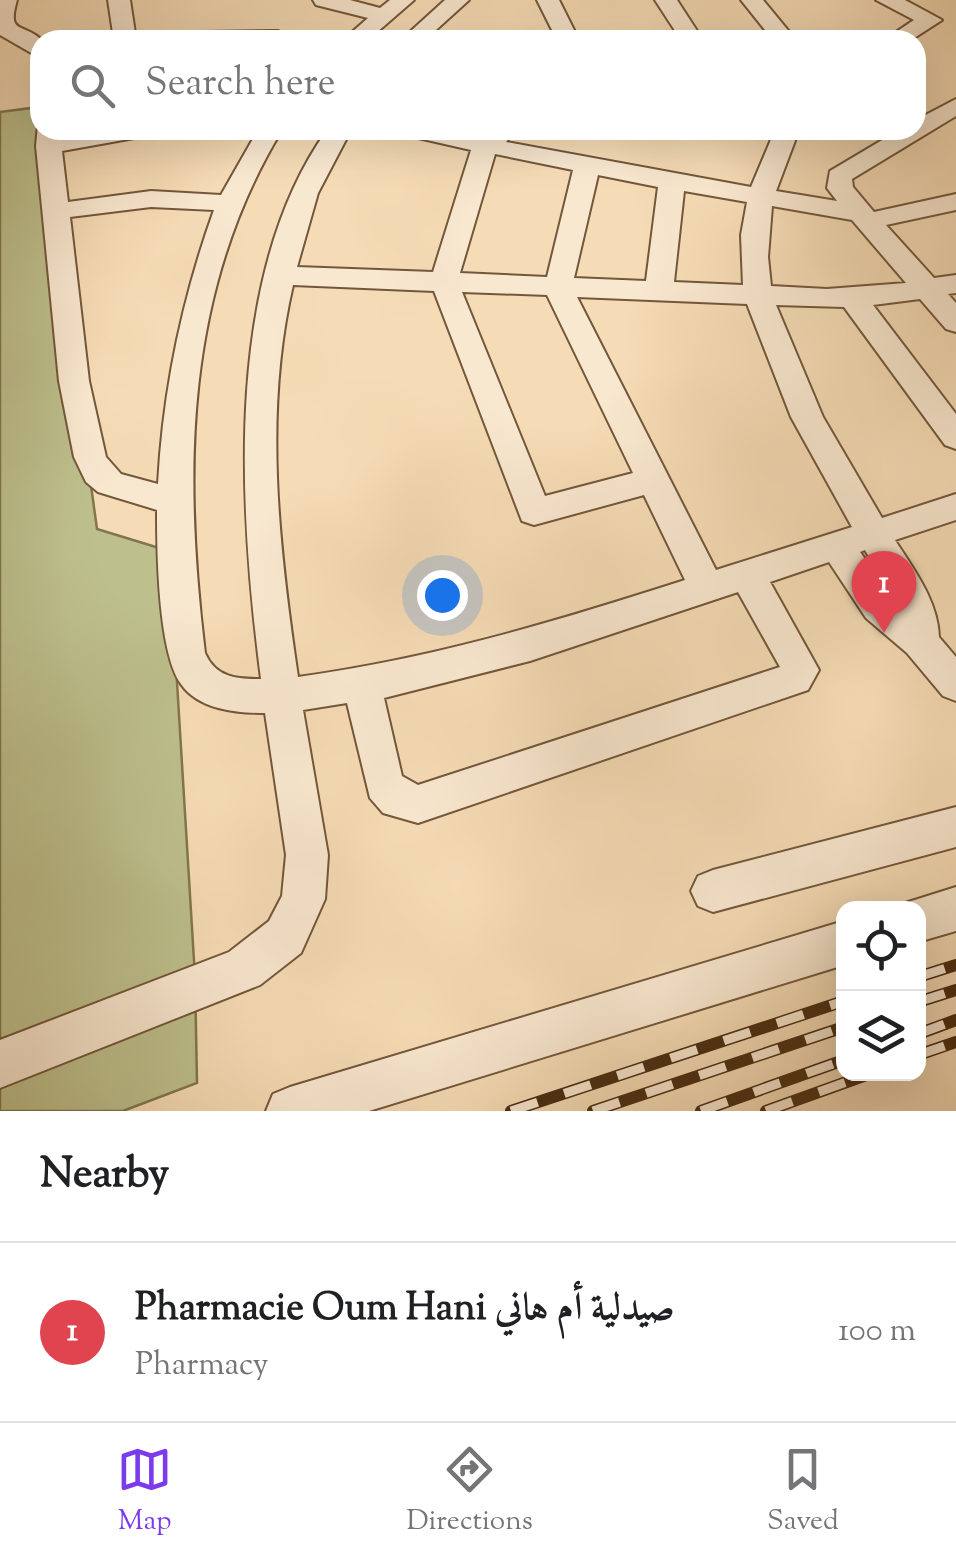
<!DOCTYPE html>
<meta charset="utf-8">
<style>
body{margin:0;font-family:"Sorts Mill Goudy",Amiri,serif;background:#f2f2f2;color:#202124}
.controls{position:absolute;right:30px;bottom:30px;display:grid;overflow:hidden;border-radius:20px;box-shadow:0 10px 40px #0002}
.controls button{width:90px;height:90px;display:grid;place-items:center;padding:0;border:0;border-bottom:2px solid #e0e0e0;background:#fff;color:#202124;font:50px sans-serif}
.you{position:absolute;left:442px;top:595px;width:35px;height:35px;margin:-25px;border:8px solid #fff;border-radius:50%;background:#1a73e8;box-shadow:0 0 0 15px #1a73e833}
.badge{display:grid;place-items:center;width:65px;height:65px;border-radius:50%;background:#7c3aed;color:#fff;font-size:32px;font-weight:700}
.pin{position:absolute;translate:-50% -82px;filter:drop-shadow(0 2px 5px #0008)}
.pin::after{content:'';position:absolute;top:52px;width:35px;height:30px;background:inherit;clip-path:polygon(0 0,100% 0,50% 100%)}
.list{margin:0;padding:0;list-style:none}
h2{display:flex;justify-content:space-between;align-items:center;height:130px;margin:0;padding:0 40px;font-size:42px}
h2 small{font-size:32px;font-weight:400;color:#757577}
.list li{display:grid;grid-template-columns:65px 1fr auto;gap:30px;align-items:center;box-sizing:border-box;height:180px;padding:0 40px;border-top:2px solid #e0e0e0}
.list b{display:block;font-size:38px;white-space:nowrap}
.list p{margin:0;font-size:32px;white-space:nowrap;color:#757577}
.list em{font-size:32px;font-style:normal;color:#757577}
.icon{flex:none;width:55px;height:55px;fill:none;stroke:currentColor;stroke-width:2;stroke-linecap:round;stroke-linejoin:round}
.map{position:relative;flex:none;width:956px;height:1111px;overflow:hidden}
.search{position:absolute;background:#fff;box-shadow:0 10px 40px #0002;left:30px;right:30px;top:30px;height:110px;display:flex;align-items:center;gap:25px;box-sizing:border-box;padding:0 35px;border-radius:30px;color:#757577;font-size:38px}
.sheet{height:310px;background:#fff}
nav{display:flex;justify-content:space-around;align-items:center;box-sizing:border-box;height:140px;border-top:2px solid #e0e0e0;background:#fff;font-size:28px;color:#757577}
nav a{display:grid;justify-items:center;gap:5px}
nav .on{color:#7c3aed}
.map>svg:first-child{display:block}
.green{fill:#bdc08d;stroke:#82764e;stroke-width:2.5}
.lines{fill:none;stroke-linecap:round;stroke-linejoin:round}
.minor-casing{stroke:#73573a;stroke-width:4}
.minor{fill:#f9e8d0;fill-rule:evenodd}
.rail-casing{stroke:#472b10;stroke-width:12}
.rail{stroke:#f9e8d0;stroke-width:9;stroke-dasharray:28;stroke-linecap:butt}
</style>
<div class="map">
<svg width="956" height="1111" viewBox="0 0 956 1111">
<rect width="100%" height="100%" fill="#f6dcb6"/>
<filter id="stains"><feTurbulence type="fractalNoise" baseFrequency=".002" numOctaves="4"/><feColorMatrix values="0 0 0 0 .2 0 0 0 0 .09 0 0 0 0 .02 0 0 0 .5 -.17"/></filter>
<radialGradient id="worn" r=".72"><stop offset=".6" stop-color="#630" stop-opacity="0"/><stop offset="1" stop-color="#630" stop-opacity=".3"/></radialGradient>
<polygon class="green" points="39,107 97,529 169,551 195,977 197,1083 123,1111 0,1111 0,112"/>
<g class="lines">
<defs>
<g id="minor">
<path d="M 0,0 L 17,0 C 7,35 22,22 42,40 L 40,58 L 0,35 Z"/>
<polygon points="108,0 130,0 135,33 278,31 289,38 114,40"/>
<polygon points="313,0 350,0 380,8 390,0 414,0 368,40 343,40 368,18 316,5"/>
<polygon points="445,0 469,0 425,40 401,40"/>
<polygon points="537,0 559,0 579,40 557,40"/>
<polygon points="655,0 677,0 703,40 681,40"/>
<polygon points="741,0 763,0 796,40 773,40"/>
<polygon points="876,0 905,0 942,20 911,40 884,40 914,20"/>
<path d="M 956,99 L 956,116 L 852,179 L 853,187 L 874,212 L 956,194 L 956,210 L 886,225 L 934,278 L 956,275 L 956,293 L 948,294 L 956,303 L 956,332 L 946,329 L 920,299 L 873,305 L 956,414 L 956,449 L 945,445 L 844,307 L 776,305 L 823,417 L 882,518 L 956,494 L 956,520 L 895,540 C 914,570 938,601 939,637 L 956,657 L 956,701 L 943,696 L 907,653 L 866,618 L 829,562 L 770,582 L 819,670 L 808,690 L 418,823 L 383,813 L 370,798 L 347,703 L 303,710 L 328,855 L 325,899 L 301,953 L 260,985 L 0,1088 L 0,1040 L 229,952 L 269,921 L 282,896 L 286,855 L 265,713 C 237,713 199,710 181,684 C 158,652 157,550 157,510 L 98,492 L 86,482 L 74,457 L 59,381 L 36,146 L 38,125 L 40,130 L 59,130 L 60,136 L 97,130 L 152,130 L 140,137 L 62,151 L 68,202 L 151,191 L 221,195 L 258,130 L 282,130 C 184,291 183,472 205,653 C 216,678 237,679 261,679 C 239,508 223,276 327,130 L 351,130 L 318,193 L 297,267 L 433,272 L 471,150 L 405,135 L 402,130 L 449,130 L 480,137 L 490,130 L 516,130 L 506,142 L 751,187 L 775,130 L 799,130 L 776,191 L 837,201 L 827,188 L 830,171 L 899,130 L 916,130 L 916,120 ZM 495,154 L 573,170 L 547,277 L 460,273 ZM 598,175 L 658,187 L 646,281 L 574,278 ZM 684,191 L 747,202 L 741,235 L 743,285 L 674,282 ZM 772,206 L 852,220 L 906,283 L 827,289 L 771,286 L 768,257 ZM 151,207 L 214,210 C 182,299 163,390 158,484 L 121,474 L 106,457 L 89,381 L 70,217 ZM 293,285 L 434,291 L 522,521 L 534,525 L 644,495 L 685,580 C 554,622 435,658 298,677 C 279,548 263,413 293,285 ZM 462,292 L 547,295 L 633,473 L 545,496 ZM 577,297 L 747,304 L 791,417 L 852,527 L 716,570 ZM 865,550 L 890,594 L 860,552 ZM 738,592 L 780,667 L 418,785 L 402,776 L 384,698 L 530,661 Z"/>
<polygon points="956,807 956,847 713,912 698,906 691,891 698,876 713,870"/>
<polygon points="956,887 956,931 918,942 918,908 901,908 902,904"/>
<polygon points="844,921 844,965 369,1111 266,1111 273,1094 290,1087"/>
</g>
</defs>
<use href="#minor" class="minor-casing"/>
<use href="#minor" class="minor"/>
<defs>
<g id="rail">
<polyline points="918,977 956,965"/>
<polyline points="918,1002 956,990"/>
<polyline points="918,1034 956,1020"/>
<polyline points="918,1055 956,1042"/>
<polyline points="511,1111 844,1001"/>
<polyline points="593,1111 844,1027"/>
<polyline points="701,1111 844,1060"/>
<polyline points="766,1111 869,1074"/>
</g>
</defs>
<use href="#rail" class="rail-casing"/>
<use href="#rail" class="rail"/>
</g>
<rect width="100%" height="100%" filter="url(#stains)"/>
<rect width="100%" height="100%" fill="url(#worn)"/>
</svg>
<div class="controls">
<button><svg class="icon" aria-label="locate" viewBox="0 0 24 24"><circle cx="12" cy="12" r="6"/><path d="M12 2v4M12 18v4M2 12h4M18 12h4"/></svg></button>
<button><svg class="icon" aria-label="layers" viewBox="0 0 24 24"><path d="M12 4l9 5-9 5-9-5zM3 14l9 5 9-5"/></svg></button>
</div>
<div class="you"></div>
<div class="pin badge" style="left:884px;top:633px;background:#e0444e">1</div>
<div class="search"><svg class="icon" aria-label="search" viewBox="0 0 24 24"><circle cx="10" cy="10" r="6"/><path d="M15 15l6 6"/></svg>Search here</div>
</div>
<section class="sheet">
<h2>Nearby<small></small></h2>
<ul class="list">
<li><span class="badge" style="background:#e0444e">1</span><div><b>Pharmacie Oum Hani صيدلية أم هاني</b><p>Pharmacy</p></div><em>100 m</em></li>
</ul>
</section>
<nav>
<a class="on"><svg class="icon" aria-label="map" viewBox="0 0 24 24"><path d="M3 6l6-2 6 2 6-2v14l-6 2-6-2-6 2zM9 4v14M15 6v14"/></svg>Map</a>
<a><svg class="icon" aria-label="directions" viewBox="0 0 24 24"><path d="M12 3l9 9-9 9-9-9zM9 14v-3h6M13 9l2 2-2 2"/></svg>Directions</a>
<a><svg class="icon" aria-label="saved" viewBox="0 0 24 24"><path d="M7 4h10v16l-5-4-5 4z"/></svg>Saved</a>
</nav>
